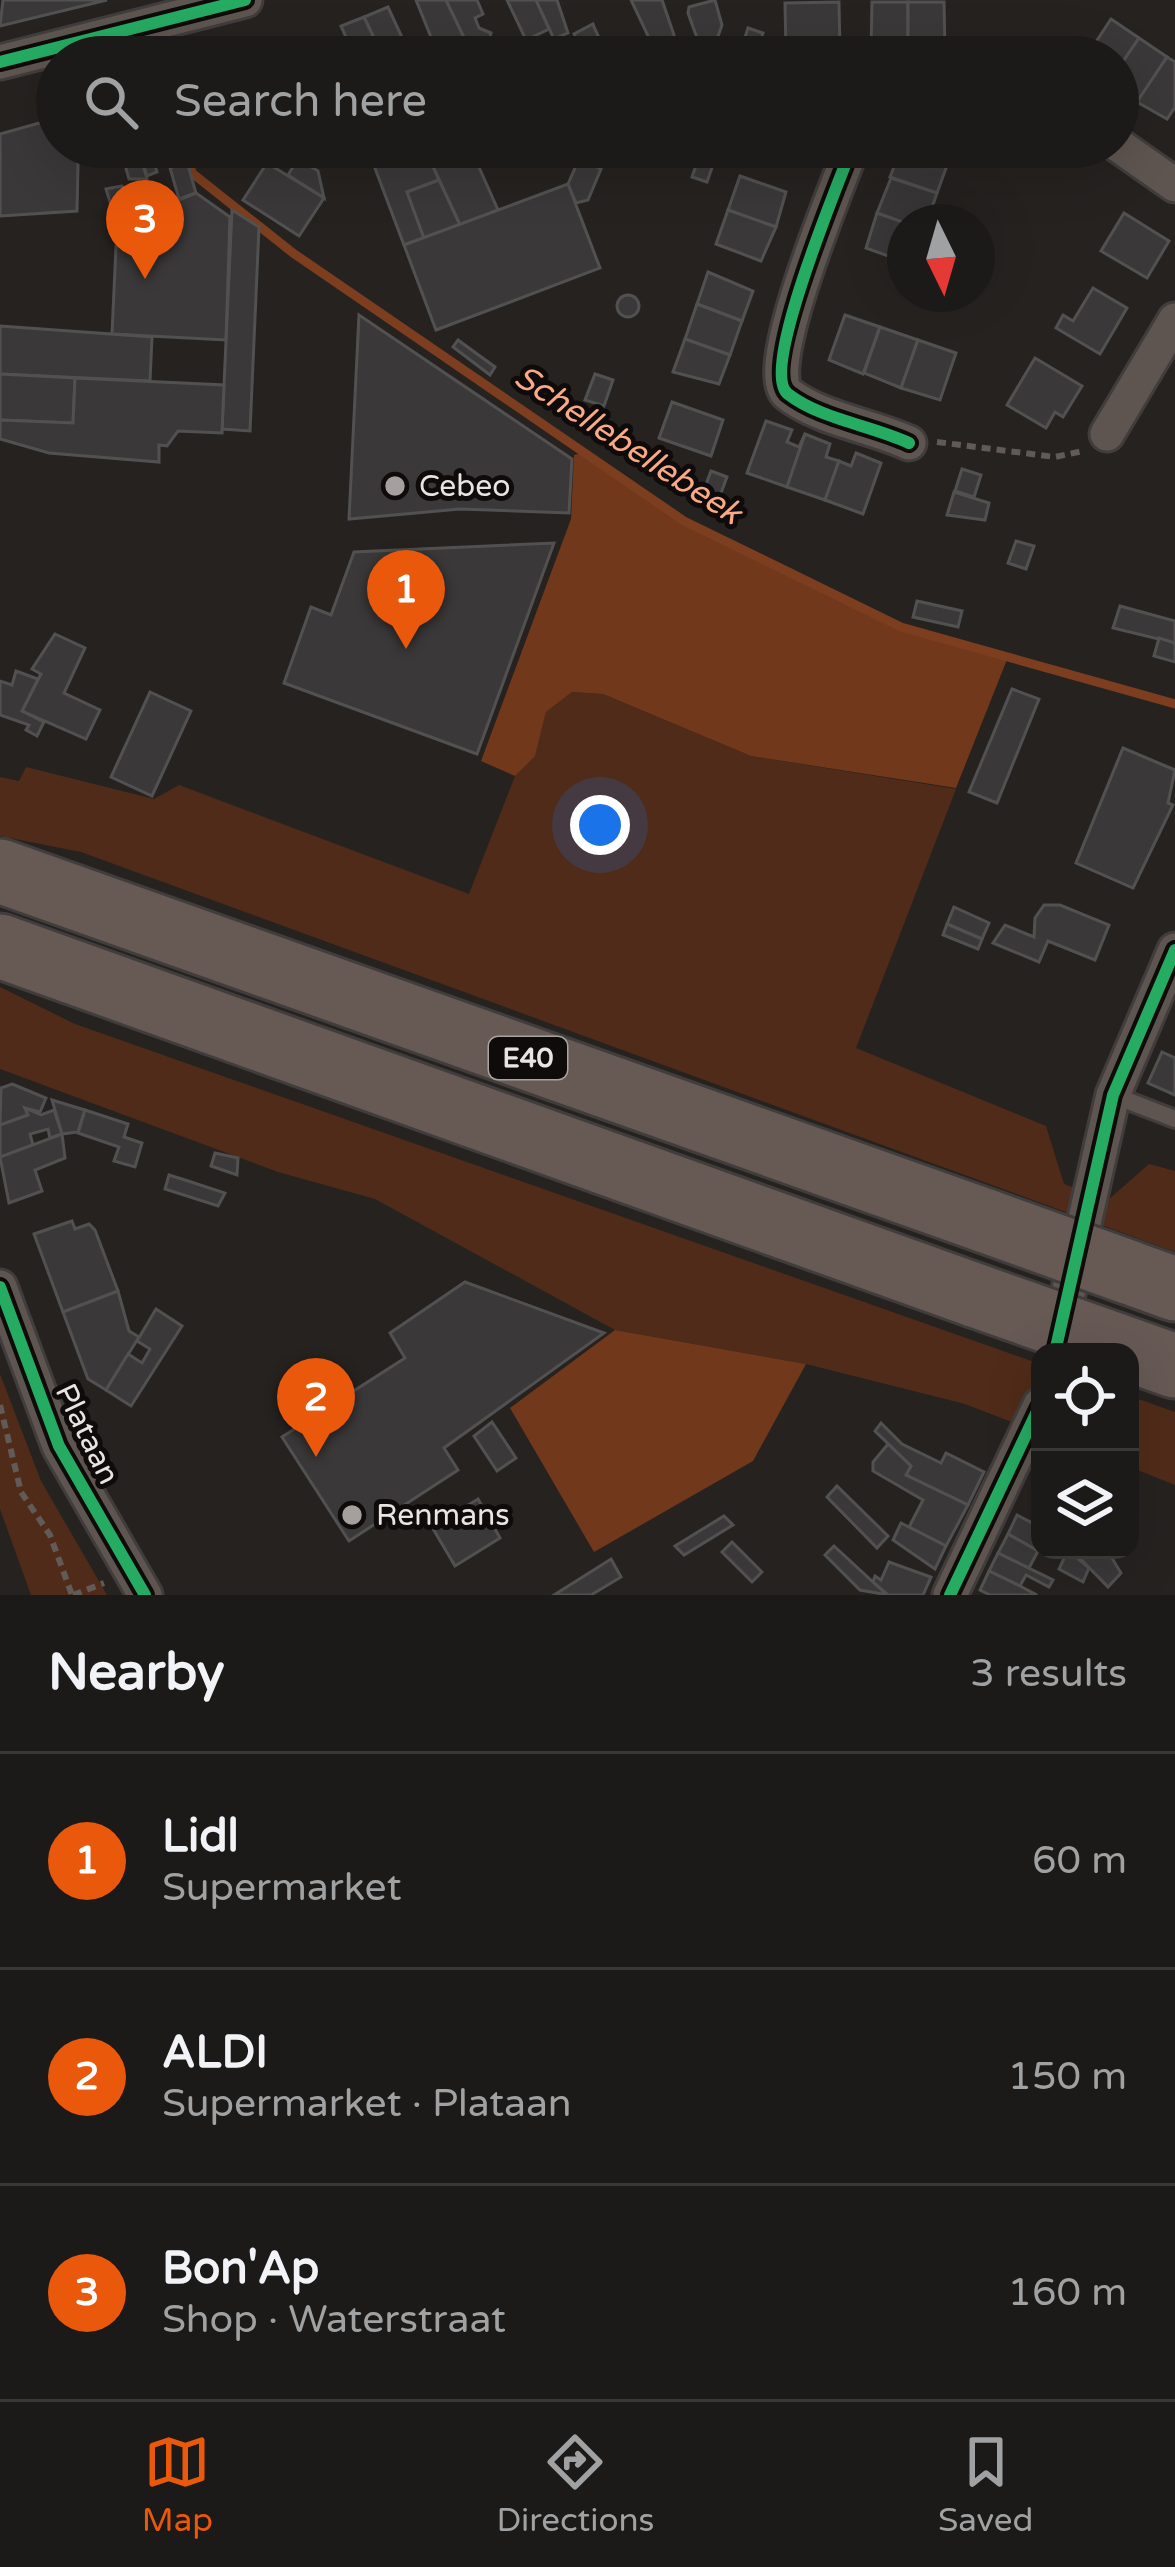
<!DOCTYPE html>
<meta charset="utf-8">
<style>
body{margin:0;font-family:"Varela Round",sans-serif;background:#252321;color:#f1f3f6}
.controls{position:absolute;right:36px;bottom:36px;display:grid;overflow:hidden;border-radius:24px;box-shadow:0 12px 48px #0002}
.controls button{width:108px;height:108px;display:grid;place-items:center;padding:0;border:0;border-bottom:3px solid #3a3837;background:#1c1a18;color:#f1f3f6;font:60px sans-serif}
.compass{position:absolute;left:887px;top:204px;width:108px;height:108px;border-radius:50%;background:#1c1a18;box-shadow:0 12px 48px #0002;rotate:175deg}
.you{position:absolute;left:600px;top:825px;width:42px;height:42px;margin:-30px;border:9px solid #fff;border-radius:50%;background:#1a73e8;box-shadow:0 0 0 18px #1a73e833}
.badge{display:grid;place-items:center;width:78px;height:78px;border-radius:50%;background:#ea580c;color:#fff;font-size:39px;font-weight:700}
.pin{position:absolute;translate:-50% -99px;filter:drop-shadow(0 3px 6px #0008)}
.pin::after{content:'';position:absolute;top:63px;width:42px;height:36px;background:inherit;clip-path:polygon(0 0,100% 0,50% 100%)}
.list{margin:0;padding:0;list-style:none}
h2{display:flex;justify-content:space-between;align-items:center;height:156px;margin:0;padding:0 48px;font-size:51px}
h2 small{font-size:39px;font-weight:400;color:#a0a1a2}
.list li{display:grid;grid-template-columns:78px 1fr auto;gap:36px;align-items:center;box-sizing:border-box;height:216px;padding:0 48px;border-top:3px solid #3a3837}
.list b{display:block;font-size:45px;white-space:nowrap}
.list p{margin:0;font-size:39px;white-space:nowrap;color:#a0a1a2}
.list em{font-size:39px;font-style:normal;color:#a0a1a2}
.icon{flex:none;width:66px;height:66px;fill:none;stroke:currentColor;stroke-width:2;stroke-linecap:round;stroke-linejoin:round}
.map{position:relative;flex:none;width:1175px;height:1595px;overflow:hidden}
.search{position:absolute;background:#1c1a18;box-shadow:0 12px 48px #0002;left:36px;right:36px;top:36px;height:132px;display:flex;align-items:center;gap:30px;box-sizing:border-box;padding:0 42px;border-radius:66px;color:#a0a1a2;font-size:45px}
.sheet{height:804px;background:#1c1a18}
nav{display:flex;justify-content:space-around;align-items:center;box-sizing:border-box;height:168px;border-top:3px solid #3a3837;background:#1c1a18;font-size:33px;color:#a0a1a2}
nav a{display:grid;justify-items:center;gap:6px}
nav .on{color:#ea580c}
.map>svg:first-child{display:block}
.green{fill:#502b19}
.forest{fill:#72381b}
.lines{fill:none;stroke-linecap:round;stroke-linejoin:round}
.stream{stroke:#7c3e1f;stroke-width:9}
.building{fill:#3a3838;stroke:#525152;stroke-width:3}
.service-casing{stroke:#403d3c;stroke-width:22}
.minor-casing{stroke:#403d3c;stroke-width:39}
.motorway-casing{stroke:#403d3c;stroke-width:69}
.path{stroke:#615a56;stroke-width:6;stroke-dasharray:9 6;stroke-linecap:butt}
.service{stroke:#5e5550;stroke-width:16}
.minor{stroke:#5e5550;stroke-width:33}
.motorway{stroke:#675a55;stroke-width:63}
.motorway-bridge-casing{stroke:#403d3c;stroke-width:69;stroke-linecap:butt}
.motorway-bridge{stroke:#675a55;stroke-width:63}
.cycleway-casing{stroke:#0e0b0a;stroke-width:20}
.cycleway{stroke:#26ab63;stroke-width:12}
.poi-dot{fill:#a5a09e;stroke:#0e0b0a;stroke-width:4.5}
.labels{text-anchor:middle;dominant-baseline:central;stroke-width:10;stroke-linejoin:round;paint-order:stroke}
.shield{fill:#0e0b0a;stroke:#a7a3a1;stroke-width:3}
.shield-label{font-size:27px;font-weight:bold;fill:#e9e4e2}
.poi-label{font-size:30px;fill:#e9e4e2;stroke:#0e0b0a;text-anchor:start}
.street-label{font-size:30px;fill:#e9e4e2;stroke:#0e0b0a}
.water-label{font-size:33px;font-style:italic;fill:#f9a985;stroke:#0e0b0a}
</style>
<div class="map">
<svg width="1175" height="1595" viewBox="0 0 1175 1595">
<rect width="100%" height="100%" fill="#262220"/>
<g class="green">
<polygon points="572,692 603,694 751,756 956,789 856,1048 1046,1126 1064,1184 1108,1200 1149,1164 1175,1171 1175,1252 81,852 0,836 0,777 19,781 26,767 154,799 179,785 469,894 515,776 535,755 546,712"/>
<polygon points="0,987 75,1024 1040,1364 1040,1433 965,1404 806,1364 615,1330 375,1199 278,1172 0,1069"/>
<polygon points="0,1374 41,1481 107,1595 31,1595 0,1509"/>
<polygon points="1130,1396 1175,1412 1175,1485 1130,1467"/>
</g>
<g class="forest">
<polygon points="582,453 684,521 901,627 1008,657 956,788 751,756 603,694 572,692 546,712 535,756 515,776 481,761 571,519 574,455"/>
<polygon points="615,1330 806,1364 753,1461 594,1552 510,1408"/>
</g>
<g class="lines">
<polyline class="stream" points="185,147 192,173 293,253 684,521 901,627 1175,704"/>
</g>
<g class="building">
<polygon points="3,0 107,0 0,26"/>
<polygon points="416,0 446,0 472,54 439,57"/>
<polygon points="446,0 477,0 483,14 475,18 479,28 491,33 488,46 472,54"/>
<polygon points="507,0 536,0 549,29 526,40"/>
<polygon points="536,0 557,0 568,33 554,39"/>
<polygon points="631,0 662,0 675,38 673,54 658,57"/>
<polygon points="715,0 722,25 713,51 700,46 688,13 689,7"/>
<polygon points="839,2 840,53 786,53 785,3"/>
<polygon points="872,2 908,2 908,52 871,50"/>
<polygon points="908,2 944,2 945,50 908,52"/>
<polygon points="388,7 411,57 383,57 364,17"/>
<polygon points="364,17 383,57 355,57 341,26"/>
<polygon points="1111,19 1139,38 1118,69 1118,57 1086,57"/>
<polygon points="593,24 594,27 608,57 584,57 574,34"/>
<polygon points="748,28 763,33 756,55 741,50"/>
<polygon points="1139,38 1167,57 1137,102 1118,89 1118,69"/>
<polygon points="1167,57 1175,62 1175,107 1167,119 1137,102"/>
<polygon points="57,118 57,147 74,147 78,165 77,211 0,216 0,134"/>
<polygon points="120,147 138,147 147,179 129,179"/>
<polygon points="138,147 165,147 169,160 154,163 157,172 147,176"/>
<polygon points="367,147 424,147 439,180 407,192 424,238 404,245"/>
<polygon points="424,147 470,147 498,210 460,225"/>
<polygon points="751,147 804,147 790,164"/>
<polygon points="902,147 925,147 949,160 937,193 890,177"/>
<polygon points="701,151 716,156 707,182 692,177"/>
<polygon points="298,159 318,171 324,198 288,175"/>
<polygon points="579,159 601,169 588,200 576,203 568,184"/>
<polygon points="187,162 196,193 179,199 170,168"/>
<polygon points="267,163 324,198 299,236 243,200"/>
<polygon points="740,176 786,192 776,227 728,210"/>
<polygon points="891,178 937,193 927,222 905,223 877,213"/>
<polygon points="439,180 460,225 424,238 407,192"/>
<polygon points="568,184 600,268 436,330 404,245"/>
<polygon points="122,186 127,208 153,198 156,209 117,225 106,189"/>
<polygon points="196,193 230,217 226,340 112,334 117,225"/>
<polygon points="232,210 259,227 250,431 222,429"/>
<polygon points="728,210 776,227 761,261 716,244"/>
<polygon points="877,213 905,223 905,262 866,248"/>
<polygon points="1124,213 1169,241 1147,278 1101,251"/>
<polygon points="708,272 753,291 742,321 697,304"/>
<polygon points="1093,288 1127,308 1100,354 1056,328 1063,315 1073,321"/>
<circle cx="628" cy="306" r="11"/>
<polygon points="697,304 742,321 730,355 685,339"/>
<polygon points="359,315 572,459 569,513 460,509 349,519"/>
<polygon points="845,315 880,327 863,374 829,360"/>
<polygon points="0,326 152,337 150,381 0,374"/>
<polygon points="880,327 918,340 901,388 864,373"/>
<polygon points="685,339 730,355 719,384 673,372"/>
<polygon points="458,340 495,367 490,375 453,347"/>
<polygon points="918,340 956,353 940,400 901,388"/>
<polygon points="1035,358 1082,386 1063,417 1055,412 1046,428 1007,405"/>
<polygon points="0,374 75,378 73,423 0,420"/>
<polygon points="595,374 613,380 604,406 585,400"/>
<polygon points="75,378 224,385 222,433 178,431 167,446 159,445 159,462 49,453 0,439 0,420 73,423"/>
<polygon points="672,402 723,420 711,456 659,438"/>
<polygon points="766,421 792,430 787,442 799,447 805,434 787,487 747,473"/>
<polygon points="805,434 830,444 826,457 839,461 825,500 787,487"/>
<polygon points="856,453 881,463 863,514 825,500 839,461 851,466"/>
<polygon points="962,469 981,475 974,497 955,491"/>
<polygon points="711,471 727,477 718,501 702,495"/>
<polygon points="954,492 989,503 985,520 947,515"/>
<polygon points="1016,541 1034,546 1026,569 1008,563"/>
<polygon points="554,543 477,754 284,683 311,607 331,615 354,552"/>
<polygon points="917,601 962,611 958,627 913,617"/>
<polygon points="1120,606 1175,621 1175,643 1113,628"/>
<polygon points="55,634 85,648 64,693 100,710 86,739 22,711 41,674 32,669"/>
<polygon points="1159,638 1175,643 1175,662 1154,656"/>
<polygon points="16,671 38,679 22,711 44,722 37,736 26,730 29,725 0,715 0,681 12,685"/>
<polygon points="1012,689 1039,699 997,803 969,792"/>
<polygon points="150,692 191,711 152,796 111,777"/>
<polygon points="1123,748 1175,770 1168,803 1173,805 1133,888 1076,863"/>
<polygon points="1044,905 1060,905 1109,925 1095,960 1048,941 1039,962 993,943 1005,925 1034,937 1035,918"/>
<polygon points="954,907 989,923 982,939 947,924"/>
<polygon points="947,924 982,939 978,949 943,935"/>
<polygon points="1162,1052 1175,1058 1175,1095 1148,1083"/>
<polygon points="12,1084 46,1098 40,1112 25,1108 28,1115 0,1125 1,1088"/>
<polygon points="52,1100 85,1110 78,1132 62,1134"/>
<polygon points="25,1108 41,1115 54,1110 62,1134 50,1138 48,1129 30,1134 33,1145 0,1157 0,1125 28,1115"/>
<polygon points="85,1110 128,1124 124,1137 142,1143 135,1167 114,1161 119,1147 78,1133"/>
<polygon points="62,1134 65,1158 35,1170 42,1191 9,1203 0,1157"/>
<polygon points="215,1153 238,1158 237,1175 211,1166"/>
<polygon points="169,1175 185,1180 225,1193 218,1206 165,1189"/>
<polygon points="72,1221 75,1229 89,1224 95,1230 118,1291 63,1312 34,1234"/>
<polygon points="465,1282 604,1333 444,1448 458,1470 349,1541 282,1437 405,1358 390,1333"/>
<polygon points="118,1291 129,1331 139,1337 106,1390 88,1379 63,1312"/>
<polygon points="156,1309 182,1326 131,1406 106,1390 128,1354 142,1363 150,1349 137,1341"/>
<polygon points="492,1422 516,1458 497,1471 474,1436"/>
<polygon points="881,1423 902,1444 941,1463 946,1453 984,1472 968,1505 906,1475 911,1466 875,1431"/>
<polygon points="888,1444 911,1466 906,1475 968,1505 946,1546 909,1527 923,1500 873,1471 873,1462"/>
<polygon points="837,1486 888,1536 877,1548 827,1497"/>
<polygon points="478,1499 500,1538 455,1566 432,1527"/>
<polygon points="1017,1515 1040,1527 1038,1551 1008,1534"/>
<polygon points="724,1516 733,1525 684,1555 675,1546"/>
<polygon points="901,1523 946,1546 935,1569 893,1540"/>
<polygon points="1008,1534 1038,1551 1029,1568 998,1553"/>
<polygon points="732,1542 762,1572 752,1582 722,1552"/>
<polygon points="834,1546 886,1594 888,1595 860,1590 825,1555"/>
<polygon points="1068,1550 1089,1568 1083,1582 1059,1569"/>
<polygon points="1072,1550 1107,1550 1121,1573 1108,1587"/>
<polygon points="998,1553 1053,1580 1049,1587 1026,1575 1020,1586 989,1571"/>
<polygon points="611,1559 621,1577 591,1595 554,1595"/>
<polygon points="889,1562 931,1577 923,1595 888,1595 873,1582 875,1576 881,1580"/>
<polygon points="989,1571 1020,1586 1037,1595 990,1595 980,1590"/>
</g>
<g class="lines">
<defs>
<polyline id="service" points="1113,1095 1175,1119"/>
<g id="minor">
<polyline points="0,62 245,0"/>
<polyline points="1118,145 1175,185"/>
<path d="M 852,147 C 838,185 759,371 788,394 C 820,419 873,426 909,443"/>
<polyline points="1107,434 1175,320"/>
<polyline points="0,1287 59,1446 145,1595"/>
<polyline points="1058,1338 1113,1095 1175,950"/>
<polyline points="950,1595 1040,1405"/>
</g>
<g id="motorway">
<polyline points="0,871 986,1221"/>
<polyline points="0,946 977,1296"/>
<polyline points="1128,1272 1175,1289"/>
<polyline points="1113,1344 1175,1366"/>
</g>
</defs>
<use href="#service" class="service-casing"/>
<use href="#minor" class="minor-casing"/>
<use href="#motorway" class="motorway-casing"/>
<g class="path">
<polyline points="937,442 1055,457 1083,451"/>
<polyline points="0,1405 21,1492 50,1535 72,1595"/>
<polyline points="73,1595 104,1583"/>
</g>
<use href="#service" class="service"/>
<use href="#minor" class="minor"/>
<use href="#motorway" class="motorway"/>
<defs>
<g id="motorway-bridge">
<polyline points="986,1221 1128,1272"/>
<polyline points="977,1296 1113,1344"/>
</g>
</defs>
<use href="#motorway-bridge" class="motorway-bridge-casing"/>
<use href="#motorway-bridge" class="motorway-bridge"/>
<defs>
<g id="cycleway">
<polyline points="0,62 245,0"/>
<path d="M 852,147 C 838,185 759,371 788,394 C 820,419 873,426 909,443"/>
<polyline points="0,1287 59,1446 145,1595"/>
<polyline points="1055,1352 1113,1095 1175,950"/>
<polyline points="950,1595 1040,1405"/>
</g>
</defs>
<use href="#cycleway" class="cycleway-casing"/>
<use href="#cycleway" class="cycleway"/>
</g>
<g class="poi-dot">
<circle cx="395" cy="486" r="12"/>
<circle cx="352" cy="1515" r="12"/>
</g>
<g class="labels">
<rect class="shield" x="489" y="1037" width="78" height="42" rx="9"/>
<g class="shield-label">
<text x="528" y="1058">E40</text>
</g>
<g class="poi-label">
<text x="419" y="486">Cebeo</text>
<text x="376" y="1515">Renmans</text>
</g>
<g class="street-label">
<text transform="translate(87 1434) rotate(64)">Plataan</text>
</g>
<g class="water-label">
<text transform="translate(628 445) rotate(33)">Schellebellebeek</text>
</g>
</g>
</svg>
<div class="controls">
<button><svg class="icon" aria-label="locate" viewBox="0 0 24 24"><circle cx="12" cy="12" r="6"/><path d="M12 2v4M12 18v4M2 12h4M18 12h4"/></svg></button>
<button><svg class="icon" aria-label="layers" viewBox="0 0 24 24"><path d="M12 4l9 5-9 5-9-5zM3 14l9 5 9-5"/></svg></button>
</div>
<svg class="compass" viewBox="-18 -18 36 36"><path d="M0-13l5 13h-10z" fill="#e53935"/><path d="M0 13l5-13h-10z" fill="#a0a1a2"/></svg>
<div class="you"></div>
<div class="pin badge" style="left:406px;top:649px">1</div>
<div class="pin badge" style="left:316px;top:1457px">2</div>
<div class="pin badge" style="left:145px;top:279px">3</div>
<div class="search"><svg class="icon" aria-label="search" viewBox="0 0 24 24"><circle cx="10" cy="10" r="6"/><path d="M15 15l6 6"/></svg>Search here</div>
</div>
<section class="sheet">
<h2>Nearby<small>3 results</small></h2>
<ul class="list">
<li><span class="badge">1</span><div><b>Lidl</b><p>Supermarket</p></div><em>60 m</em></li>
<li><span class="badge">2</span><div><b>ALDI</b><p>Supermarket · Plataan</p></div><em>150 m</em></li>
<li><span class="badge">3</span><div><b>Bon'Ap</b><p>Shop · Waterstraat</p></div><em>160 m</em></li>
</ul>
</section>
<nav>
<a class="on"><svg class="icon" aria-label="map" viewBox="0 0 24 24"><path d="M3 6l6-2 6 2 6-2v14l-6 2-6-2-6 2zM9 4v14M15 6v14"/></svg>Map</a>
<a><svg class="icon" aria-label="directions" viewBox="0 0 24 24"><path d="M12 3l9 9-9 9-9-9zM9 14v-3h6M13 9l2 2-2 2"/></svg>Directions</a>
<a><svg class="icon" aria-label="saved" viewBox="0 0 24 24"><path d="M7 4h10v16l-5-4-5 4z"/></svg>Saved</a>
</nav>
